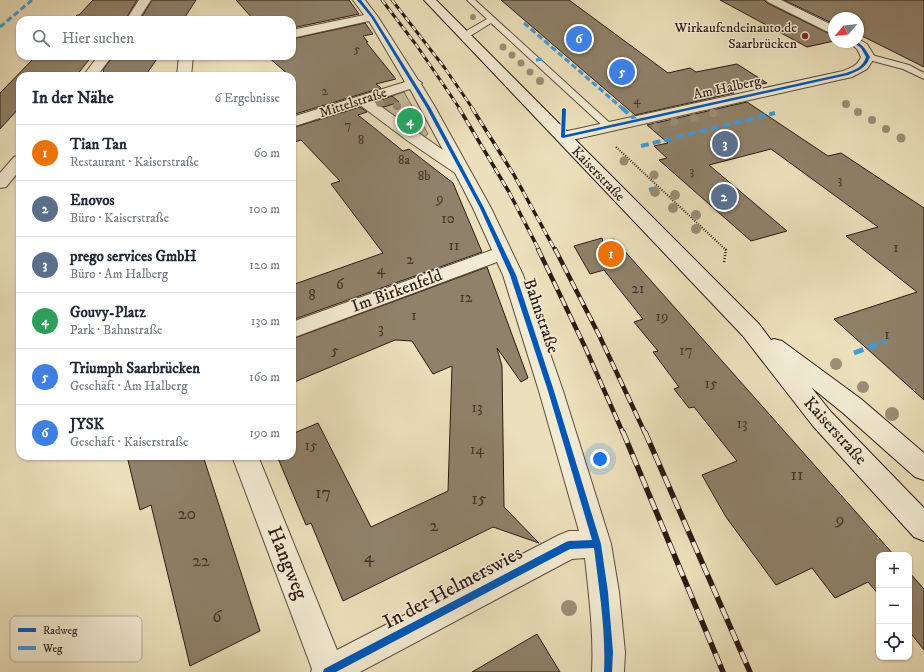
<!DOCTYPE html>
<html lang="de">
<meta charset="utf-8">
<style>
body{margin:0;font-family:"IM FELL DW Pica",serif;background:#f2f2f3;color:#1f2937}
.controls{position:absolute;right:12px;bottom:12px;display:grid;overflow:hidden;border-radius:8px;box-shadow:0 1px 3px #0004}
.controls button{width:36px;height:36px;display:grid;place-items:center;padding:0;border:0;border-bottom:1px solid #e0e1e3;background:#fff;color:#1f2937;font:20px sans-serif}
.compass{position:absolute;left:828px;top:12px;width:36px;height:36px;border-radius:50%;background:#fff;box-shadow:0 1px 3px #0004;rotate:242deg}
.you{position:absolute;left:600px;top:459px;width:14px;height:14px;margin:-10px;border:3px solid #fff;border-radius:50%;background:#1a73e8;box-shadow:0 0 0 6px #1a73e833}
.badge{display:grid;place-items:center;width:26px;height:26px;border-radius:50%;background:#8f2418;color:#fff;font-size:13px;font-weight:700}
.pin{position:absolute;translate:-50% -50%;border:2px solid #fff;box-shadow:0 1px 4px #0006}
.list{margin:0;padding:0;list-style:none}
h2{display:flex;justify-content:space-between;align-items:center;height:52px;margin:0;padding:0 16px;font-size:17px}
h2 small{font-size:13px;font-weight:400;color:#747a83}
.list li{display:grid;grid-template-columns:26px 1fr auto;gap:12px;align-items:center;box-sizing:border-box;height:56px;padding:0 16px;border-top:1px solid #e0e1e3}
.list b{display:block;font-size:15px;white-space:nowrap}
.list p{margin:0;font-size:13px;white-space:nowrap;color:#747a83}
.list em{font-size:13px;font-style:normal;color:#747a83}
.icon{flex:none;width:22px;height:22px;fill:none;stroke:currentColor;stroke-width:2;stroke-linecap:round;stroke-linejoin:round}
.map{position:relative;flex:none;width:924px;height:672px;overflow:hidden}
.search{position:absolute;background:#fff;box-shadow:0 1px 3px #0004;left:16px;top:16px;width:280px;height:44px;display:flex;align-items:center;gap:10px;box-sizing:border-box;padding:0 14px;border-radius:12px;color:#747a83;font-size:15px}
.panel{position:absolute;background:#fff;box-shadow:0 1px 3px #0004;left:16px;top:72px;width:280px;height:388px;border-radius:12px}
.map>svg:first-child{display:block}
.green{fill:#cbbe9e;stroke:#7c6c58}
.building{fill:#8f816a;stroke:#2c1a13}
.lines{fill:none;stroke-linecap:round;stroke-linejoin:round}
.lane-casing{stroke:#5c4c3d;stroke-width:2}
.street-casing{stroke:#5c4c3d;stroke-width:2}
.secondary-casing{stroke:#2c1a13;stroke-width:2}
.path-far1{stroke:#2c1a13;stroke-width:2;stroke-dasharray:1 1.5;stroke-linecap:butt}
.path{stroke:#2c1a13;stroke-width:2.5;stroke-dasharray:1 2;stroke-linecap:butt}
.lane{fill:#f2ebd3;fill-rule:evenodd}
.street{fill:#f2ebd3;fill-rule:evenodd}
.secondary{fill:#f2ebd3;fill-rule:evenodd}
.rail-far3-casing{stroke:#2c1a13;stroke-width:3}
.rail-far2-casing{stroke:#2c1a13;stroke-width:3.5}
.rail-far1-casing{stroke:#2c1a13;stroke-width:4.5}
.rail-casing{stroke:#2c1a13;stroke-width:5.5}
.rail-far3{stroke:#f2ebd3;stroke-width:2;stroke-dasharray:5.5;stroke-linecap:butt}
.rail-far2{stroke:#f2ebd3;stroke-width:2.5;stroke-dasharray:7;stroke-linecap:butt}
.rail-far1{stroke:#f2ebd3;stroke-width:3;stroke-dasharray:9;stroke-linecap:butt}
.rail{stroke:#f2ebd3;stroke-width:4;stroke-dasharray:12;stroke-linecap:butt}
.quiet-far2{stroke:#3d9bde;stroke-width:3;stroke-dasharray:6 3;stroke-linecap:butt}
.quiet-far1{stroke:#3d9bde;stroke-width:4;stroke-dasharray:8 4;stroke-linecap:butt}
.quiet{stroke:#3d9bde;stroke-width:5;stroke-dasharray:10 5;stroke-linecap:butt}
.cycleway-casing{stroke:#f2ebd3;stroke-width:2}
.cycleway{fill:#0057b8;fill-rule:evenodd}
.tree{fill:#9c8e76}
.poi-dot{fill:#8f2418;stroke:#f2ebd3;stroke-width:1.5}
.labels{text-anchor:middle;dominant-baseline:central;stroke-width:3;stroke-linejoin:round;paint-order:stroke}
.far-number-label{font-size:13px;fill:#453429}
.far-poi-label{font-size:14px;fill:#2c1a13;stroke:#f2ebd3;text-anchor:end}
.far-street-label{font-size:14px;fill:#2c1a13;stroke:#f2ebd3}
.number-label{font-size:15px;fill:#453429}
.street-label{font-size:17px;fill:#2c1a13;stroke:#f2ebd3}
.near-number-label{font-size:18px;fill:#453429}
.near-street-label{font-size:20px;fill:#2c1a13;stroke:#f2ebd3}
.key{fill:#f2ebd3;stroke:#b7ac99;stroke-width:1}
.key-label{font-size:11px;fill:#2c1a13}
</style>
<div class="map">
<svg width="924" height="672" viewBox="0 0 924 672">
<rect width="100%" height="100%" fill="#ebe0bb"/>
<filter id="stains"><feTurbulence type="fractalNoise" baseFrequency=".005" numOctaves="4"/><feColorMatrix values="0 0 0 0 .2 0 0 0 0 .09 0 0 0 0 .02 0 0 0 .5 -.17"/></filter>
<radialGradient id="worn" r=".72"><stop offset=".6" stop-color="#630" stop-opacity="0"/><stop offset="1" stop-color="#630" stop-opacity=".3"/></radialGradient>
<polygon class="green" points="404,92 428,134 424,137 418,137 377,104 378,101"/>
<g class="building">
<polygon points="93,0 137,0 125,20 72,20 77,15 79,15"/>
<polygon points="152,0 196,0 183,20 140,20"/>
<polygon points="236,0 349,0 359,14 292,28 292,20 254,20"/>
<polygon points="501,0 569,0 668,73 690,68 696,72 737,64 767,83 731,91 734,93 635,115"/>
<polygon points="720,0 764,0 767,3 834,36 834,41 807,47"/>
<polygon points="784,0 924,0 924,67 860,35 858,36 858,18 834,18 834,24"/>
<polygon points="365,23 373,34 363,36 368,42 366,42 396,79 376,84 381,88 292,115 292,76 290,76 267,56 292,56 292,39"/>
<polygon points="36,56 92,56 76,76 20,76 20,107 0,129 0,93"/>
<polygon points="113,56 159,56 145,76 105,76 103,70"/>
<polygon points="392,96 399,102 384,107 376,102"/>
<polygon points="747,102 828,156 841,153 924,208 924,400 834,319 917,292 846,236 878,227 771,149 709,165 787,231 751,241 659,160 667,158 654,146 668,143 647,125"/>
<polygon points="360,107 367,112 358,115 403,151 409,149 453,183 482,252 292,320 292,285 383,253 331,184 340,181 301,140 292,143 292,128"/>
<polygon points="602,238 603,242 614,239 894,555 879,555 879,595 868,582 835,598 812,568 776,585 726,517 702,475 737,461 694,407 689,408 674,389 679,387 653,352 658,351 634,322 643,319 604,270 590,274 574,246"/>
<polygon points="487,267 528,378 521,382 497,348 502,366 504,507 539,543 493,527 343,601 311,523 306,525 277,456 292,456 292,434 318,423 371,527 448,491 452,366 433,374 412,341 395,340 292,383 292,339"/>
<polygon points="127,456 203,456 260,631 190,666 151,505 140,510"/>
<polygon points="909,572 924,589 924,650 909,631"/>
<polygon points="537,634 560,672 472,672"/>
</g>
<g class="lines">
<defs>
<g id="lane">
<polygon points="467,0 475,0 611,124 613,126 611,128 605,128 491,23 467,38 461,38 461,34 487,19"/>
<polygon points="868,54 909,65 924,73 924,79 903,69 865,59 864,57"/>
</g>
<g id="street">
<polygon points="139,0 151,0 138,20 126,20"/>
<path d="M 353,0 L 365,0 L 378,17 L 418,80 L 422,83 L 421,84 L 435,107 L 491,208 L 523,275 L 563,391 L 611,544 L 619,592 L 625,652 L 624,672 L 592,672 C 594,634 589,596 585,558 L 572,559 L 360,672 L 311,672 L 312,669 L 232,456 L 258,456 L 337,650 L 559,535 L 569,531 L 579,531 L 539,391 L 503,275 L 497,262 L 292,338 L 292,322 L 492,250 L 473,208 L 455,173 L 408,141 L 360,105 L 292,127 L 292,117 L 405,82 L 369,21 L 292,38 L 292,30 L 364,15 ZM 410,89 L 443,150 L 373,101 Z"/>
<polygon points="766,0 781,0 834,26 834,35 768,2"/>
<path d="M 858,39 L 867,44 L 875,57 L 867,69 L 852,77 L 563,142 L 557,140 L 555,137 L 557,134 L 563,132 L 843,71 C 851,68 858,65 861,57 L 857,49 L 849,42 L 858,42 Z"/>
<polygon points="98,56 112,56 97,76 83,76"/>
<polygon points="179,56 193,56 191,76 177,76"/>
<polygon points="20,155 20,170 6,187 0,188 0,173 14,157"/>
</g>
<polygon id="secondary" points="424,0 436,0 759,324 771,340 774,339 782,341 861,399 924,453 924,480 915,477 843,413 811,387 831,412 924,508 924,541 914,537 813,426 743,336"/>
</defs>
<use href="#lane" class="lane-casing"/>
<use href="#street" class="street-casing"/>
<use href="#secondary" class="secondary-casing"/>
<polyline class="path-far1" points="616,147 726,250"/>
<polyline class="path" points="724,262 726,250 724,249"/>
<use href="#lane" class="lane"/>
<use href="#street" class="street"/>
<use href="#secondary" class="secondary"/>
<defs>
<g id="rail-far3">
<polyline points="382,0 417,46 460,109"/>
<polyline points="392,0 444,67 473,109"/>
</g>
<g id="rail-far2">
<polyline points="459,108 509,192 539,250"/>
<polyline points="472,108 514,175 555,250"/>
</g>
<g id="rail-far1">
<polyline points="538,249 585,347 623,433"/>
<polyline points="555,249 599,335 645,433"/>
</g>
<g id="rail">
<polyline points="623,432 723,672"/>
<polyline points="645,432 750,672"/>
</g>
</defs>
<use href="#rail-far3" class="rail-far3-casing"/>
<use href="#rail-far2" class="rail-far2-casing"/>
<use href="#rail-far1" class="rail-far1-casing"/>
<use href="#rail" class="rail-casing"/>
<use href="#rail-far3" class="rail-far3"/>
<use href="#rail-far2" class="rail-far2"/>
<use href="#rail-far1" class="rail-far1"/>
<use href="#rail" class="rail"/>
<g class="quiet-far2">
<polyline points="524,23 623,109"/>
<polyline points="0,27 32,0"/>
<polyline points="536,60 543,59"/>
</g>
<g class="quiet-far1">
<polyline points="622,108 636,120"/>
<polyline points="641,146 775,113"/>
<polyline points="649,190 660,187"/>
</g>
<polyline class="quiet" points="854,353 886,341"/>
<defs>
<g id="cycleway">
<path d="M 357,0 L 361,0 L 374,17 L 430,107 L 484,208 L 516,275 L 554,391 L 601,544 L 608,592 L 613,652 L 612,672 L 604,672 C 606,631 599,589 594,548 L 570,549 L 336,672 L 323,672 L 324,669 L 566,542 L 569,541 L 592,540 L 548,391 L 510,275 L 480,208 L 426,107 L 371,17 Z"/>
<path d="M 853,42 C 862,42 866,50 870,57 C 866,68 858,71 848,75 L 563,138 L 561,137 L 562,109 L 564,108 L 566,109 L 565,135 L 846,73 C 855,70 863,67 866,57 L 861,48 Z"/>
</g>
</defs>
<use href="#cycleway" class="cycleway-casing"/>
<use href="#cycleway" class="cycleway"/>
</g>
<g class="tree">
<circle cx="473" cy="17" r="3"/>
<circle cx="503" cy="47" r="3.5"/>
<circle cx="512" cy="55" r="3.5"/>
<circle cx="521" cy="63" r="3.5"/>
<circle cx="530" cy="72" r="3.5"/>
<circle cx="540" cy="81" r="4"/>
<circle cx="380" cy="103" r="4"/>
<circle cx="846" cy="104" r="4"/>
<circle cx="397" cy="106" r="4"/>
<circle cx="408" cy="111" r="4"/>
<circle cx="858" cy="112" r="4"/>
<circle cx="713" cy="113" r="4"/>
<circle cx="694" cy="118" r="4"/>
<circle cx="417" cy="119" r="4"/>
<circle cx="872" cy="120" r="4"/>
<circle cx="674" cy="122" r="4"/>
<circle cx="656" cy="127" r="4"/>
<circle cx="886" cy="129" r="4"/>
<circle cx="901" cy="138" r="4.5"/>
<circle cx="624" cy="161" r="4.5"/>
<circle cx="654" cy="175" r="4.5"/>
<circle cx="655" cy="192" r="5"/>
<circle cx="675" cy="195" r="5"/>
<circle cx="673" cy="208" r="5"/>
<circle cx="696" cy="215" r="5"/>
<circle cx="696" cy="229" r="5"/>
<circle cx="836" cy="364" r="6"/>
<circle cx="863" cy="387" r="6"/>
<circle cx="892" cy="414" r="7"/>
<circle cx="569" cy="608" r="8"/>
</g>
<circle class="poi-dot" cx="805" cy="36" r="4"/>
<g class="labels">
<g class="far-number-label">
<text x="357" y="49">5</text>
<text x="325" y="91">2</text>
<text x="637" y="100">4</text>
<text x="348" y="125">7</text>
<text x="361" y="140">8</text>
<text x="404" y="160">8a</text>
<text x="692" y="171">3</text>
<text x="424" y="176">8b</text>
<text x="840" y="180">3</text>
</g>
<g class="far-poi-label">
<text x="797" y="28">Wirkaufendeinauto.de<tspan x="797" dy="16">Saarbrücken</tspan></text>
</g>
<g class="far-street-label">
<text transform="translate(727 88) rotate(-12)">Am Halberg</text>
<text transform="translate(353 103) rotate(-18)">Mittelstraße</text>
<text transform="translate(598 174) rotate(46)">Kaiserstraße</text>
</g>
<g class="number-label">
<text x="440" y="198">9</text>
<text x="448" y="218">10</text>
<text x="454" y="245">11</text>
<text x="896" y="247">1</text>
<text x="410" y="259">2</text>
<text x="381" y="269">4</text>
<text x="340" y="284">6</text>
<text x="638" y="288">21</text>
<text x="312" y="295">8</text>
<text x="466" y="297">12</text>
<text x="414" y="315">1</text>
<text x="662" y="316">19</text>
<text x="381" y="328">3</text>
<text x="887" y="334">1</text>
<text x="335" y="350">5</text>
<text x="686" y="350">17</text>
<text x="711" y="383">15</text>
<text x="477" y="407">13</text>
<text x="742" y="423">13</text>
<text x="311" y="445">15</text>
<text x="477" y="449">14</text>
</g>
<g class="street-label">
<text transform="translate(397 291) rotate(-20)">Im Birkenfeld</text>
<text transform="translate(541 316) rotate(71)">Bahnstraße</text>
<text transform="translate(835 431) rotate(48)">Kaiserstraße</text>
</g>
<g class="near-number-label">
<text x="797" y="475">11</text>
<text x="323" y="493">17</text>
<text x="479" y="499">15</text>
<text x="187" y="514">20</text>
<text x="840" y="520">9</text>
<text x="434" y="526">2</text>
<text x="369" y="557">4</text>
<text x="201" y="561">22</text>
<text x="217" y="617">6</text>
</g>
<g class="near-street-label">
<text transform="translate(287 563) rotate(68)">Hangweg</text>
<text transform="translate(453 588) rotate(-28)">In der Helmerswies</text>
</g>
</g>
<rect x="10" y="616" width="132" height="46" rx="6" class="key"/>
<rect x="18" y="628" width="18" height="4" fill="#0057b8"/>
<rect x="18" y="646" width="18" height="4" fill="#3d9bde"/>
<g class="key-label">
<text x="43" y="634">Radweg</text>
<text x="43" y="652">Weg</text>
</g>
<rect width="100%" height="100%" filter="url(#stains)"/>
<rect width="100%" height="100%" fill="url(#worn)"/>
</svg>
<div class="controls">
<button>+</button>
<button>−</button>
<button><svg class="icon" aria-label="locate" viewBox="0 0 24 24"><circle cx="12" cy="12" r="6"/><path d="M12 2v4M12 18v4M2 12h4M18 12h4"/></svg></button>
</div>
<svg class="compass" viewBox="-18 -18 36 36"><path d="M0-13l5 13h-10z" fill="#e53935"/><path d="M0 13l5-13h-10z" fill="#747a83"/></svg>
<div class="you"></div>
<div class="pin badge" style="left:611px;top:254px;background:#e8710a">1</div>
<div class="pin badge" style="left:724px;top:197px;background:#5c6f8a">2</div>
<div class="pin badge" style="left:725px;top:144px;background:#5c6f8a">3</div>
<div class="pin badge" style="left:410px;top:121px;background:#2e9e5b">4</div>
<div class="pin badge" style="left:622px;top:72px;background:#3f7fe0">5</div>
<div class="pin badge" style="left:579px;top:39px;background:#3f7fe0">6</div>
<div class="search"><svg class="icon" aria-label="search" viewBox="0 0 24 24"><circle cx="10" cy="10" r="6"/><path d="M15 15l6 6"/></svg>Hier suchen</div>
<section class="panel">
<h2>In der Nähe<small>6 Ergebnisse</small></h2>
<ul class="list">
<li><span class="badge" style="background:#e8710a">1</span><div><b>Tian Tan</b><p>Restaurant · Kaiserstraße</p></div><em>60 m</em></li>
<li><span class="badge" style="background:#5c6f8a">2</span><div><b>Enovos</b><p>Büro · Kaiserstraße</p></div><em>100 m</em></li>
<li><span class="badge" style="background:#5c6f8a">3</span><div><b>prego services GmbH</b><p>Büro · Am Halberg</p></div><em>120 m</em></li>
<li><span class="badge" style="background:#2e9e5b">4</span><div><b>Gouvy-Platz</b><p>Park · Bahnstraße</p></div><em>130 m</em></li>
<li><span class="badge" style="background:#3f7fe0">5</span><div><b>Triumph Saarbrücken</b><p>Geschäft · Am Halberg</p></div><em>160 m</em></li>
<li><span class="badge" style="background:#3f7fe0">6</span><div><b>JYSK</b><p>Geschäft · Kaiserstraße</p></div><em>190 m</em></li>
</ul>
</section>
</div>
